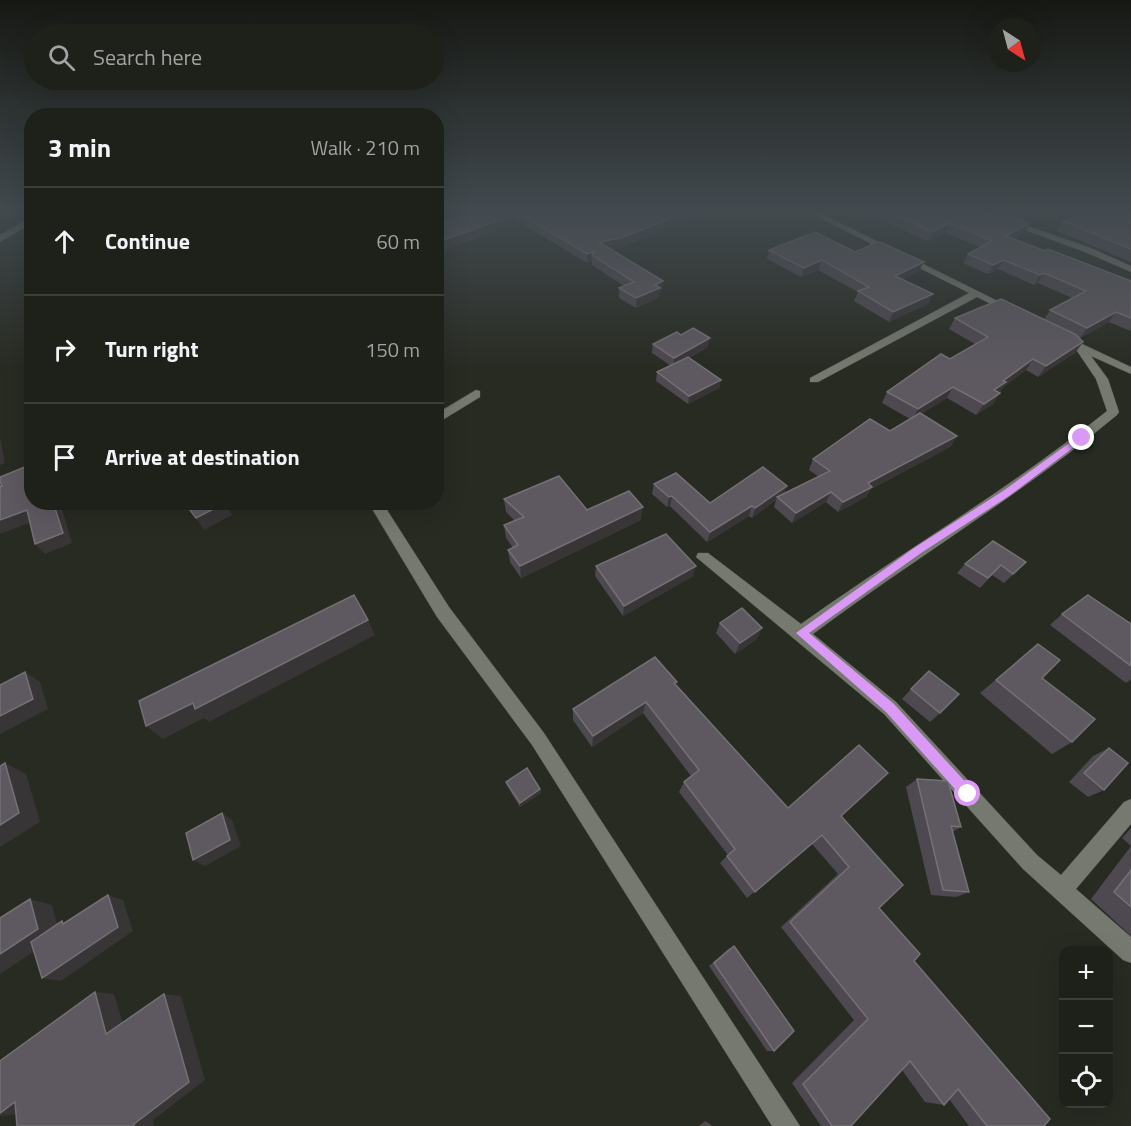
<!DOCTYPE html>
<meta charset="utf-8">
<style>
body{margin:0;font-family:"Titillium Web",sans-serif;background:#2b2d27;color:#f1f3f6}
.controls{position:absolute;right:18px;bottom:18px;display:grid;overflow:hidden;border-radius:12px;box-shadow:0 6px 24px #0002}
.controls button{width:54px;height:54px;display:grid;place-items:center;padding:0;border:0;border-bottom:2px solid #3c3e39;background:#1e201a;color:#f1f3f6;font:30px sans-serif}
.compass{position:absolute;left:987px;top:18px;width:54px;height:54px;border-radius:50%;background:#1e201a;box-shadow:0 6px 24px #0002;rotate:144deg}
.stop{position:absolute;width:18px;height:18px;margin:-14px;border:4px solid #db99f6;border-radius:50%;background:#fff}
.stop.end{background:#db99f6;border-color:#fff;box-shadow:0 2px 6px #0008}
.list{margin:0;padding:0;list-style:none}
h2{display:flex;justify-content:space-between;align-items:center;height:78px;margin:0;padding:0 24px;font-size:26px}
h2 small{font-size:20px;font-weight:400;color:#a1a3a2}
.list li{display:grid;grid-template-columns:39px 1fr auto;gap:18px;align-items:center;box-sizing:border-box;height:108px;padding:0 24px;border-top:2px solid #3c3e39}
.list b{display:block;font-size:22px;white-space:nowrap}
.list em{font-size:20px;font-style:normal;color:#a1a3a2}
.icon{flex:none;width:33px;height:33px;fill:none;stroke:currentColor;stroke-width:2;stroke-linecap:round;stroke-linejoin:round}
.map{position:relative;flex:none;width:1131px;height:1126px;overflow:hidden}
.search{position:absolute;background:#1e201a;box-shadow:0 6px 24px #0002;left:24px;top:24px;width:420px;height:66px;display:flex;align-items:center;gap:15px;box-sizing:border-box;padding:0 21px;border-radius:33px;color:#a1a3a2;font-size:22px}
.panel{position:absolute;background:#1e201a;box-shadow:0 6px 24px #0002;left:24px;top:108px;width:420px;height:402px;border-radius:24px}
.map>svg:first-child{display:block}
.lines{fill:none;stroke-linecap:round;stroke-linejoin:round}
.street-casing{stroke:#44463f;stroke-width:1}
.street{fill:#76796f;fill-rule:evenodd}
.wall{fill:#4e4850}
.shaded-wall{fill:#383537}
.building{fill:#5e5960;stroke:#747074;stroke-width:1.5}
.route{fill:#db99f6}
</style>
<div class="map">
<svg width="1131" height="1126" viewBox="0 0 1131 1126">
<rect width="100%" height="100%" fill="#282b22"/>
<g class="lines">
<defs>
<g id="street">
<polygon points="808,212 818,212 1018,311 1009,313 977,297 818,382 810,382 810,378 969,293"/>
<polygon points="976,212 987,212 1091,248 1131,266 1131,272 1085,252"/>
<polygon points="32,217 32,223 0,242 0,235"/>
<path d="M 1078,342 L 1131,367 L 1131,374 L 1091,356 L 1108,379 L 1119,412 L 1117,415 C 1021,495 913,559 813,634 L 896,702 L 1037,855 L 1061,875 L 1124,802 L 1131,799 L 1131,824 L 1076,889 L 1131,937 L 1131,963 L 1123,960 L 1023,869 L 884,714 L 696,557 L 698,553 L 708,553 L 801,624 C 902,552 1010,489 1107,411 L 1096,379 L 1073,345 Z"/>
<polygon points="476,390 480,391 480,397 436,424 436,414"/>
<polygon points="368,502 382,502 449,607 544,733 800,1126 772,1126 532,745 437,617"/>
</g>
</defs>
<use href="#street" class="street-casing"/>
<use href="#street" class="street"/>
</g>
<g class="wall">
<polygon points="436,212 451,212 452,219 477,212 709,212 619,248 610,249 662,291 659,292 659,297 636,308 619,298 619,288 624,286 592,265 592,261 587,263 511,217 512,225 439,252 436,250"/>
<polygon points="864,212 982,212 1025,232 1013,239 1045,251 1131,281 1131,331 1109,322 1080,338 1083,342 1075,353 1038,377 1026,370 1003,387 993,404 976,415 947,398 921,414 957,436 950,447 871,489 866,497 838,512 826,502 792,523 774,507 776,500 752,518 749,516 707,542 670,506 667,507 652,494 654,484 710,503 787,486 783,494 819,477 809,470 813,459 890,431 910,419 882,403 887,392 950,359 975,344 949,329 955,318 1044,320 1050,310 1072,298 1038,283 1034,285 998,269 988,274 963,263 968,254 980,247 946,233 928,241"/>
<polygon points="1131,212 1131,262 1057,231 1063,221"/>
<polygon points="769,250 855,252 919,271 903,279 933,294 928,304 889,322 854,301 858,292 818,270 801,277 767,259"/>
<polygon points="681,335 708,347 689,358 721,380 719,388 688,404 656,381 657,372 671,366 652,353 653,344"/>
<polygon points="504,499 587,510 641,520 521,578 510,562 508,550 513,548 506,538 504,525 515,521 506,512"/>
<polygon points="1026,562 1004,583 992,575 980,588 957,573 965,564"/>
<polygon points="596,566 693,576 623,616 595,576"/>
<polygon points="1062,614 1131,624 1131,679 1126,683 1050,625"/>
<polygon points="720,623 757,639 735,654 716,633"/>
<polygon points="1038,644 1042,678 1072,742 1052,754 980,693"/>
<polygon points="676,684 788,808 841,816 879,908 914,961 1044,1126 969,1126 949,1099 944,1105 925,1102 902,1070 851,1126 821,1126 792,1083 854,1020 781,927 838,874 812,844 747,898 720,863 728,855 679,792 684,782 691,776 643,713 592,747 573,720 573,709"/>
<polygon points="911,689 940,713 930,722 902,699"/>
<polygon points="1109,748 1104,790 1088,797 1069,782 1093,756"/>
<polygon points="917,779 961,827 952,832 969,892 956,897 931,895 906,787"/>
<polygon points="506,782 540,789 541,793 520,807 507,786"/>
<polygon points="1131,828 1131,846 1122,838"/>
<polygon points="1131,846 1131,936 1091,899"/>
<polygon points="734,946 774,1051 767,1051 709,966 728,949"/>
<polygon points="705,1121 710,1124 712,1126 699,1126"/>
</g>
<g class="shaded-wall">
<polygon points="447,212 451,212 452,219 436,225 436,215"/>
<polygon points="688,212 709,212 619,248 598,252 599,242"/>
<polygon points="511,216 512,225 439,252 438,242"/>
<polygon points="950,223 946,233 928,241 932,232"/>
<polygon points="1030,223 1025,232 1001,246 1006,236"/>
<polygon points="595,251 592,255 592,261 587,263 587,254"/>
<polygon points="822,260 818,270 801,277 804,268"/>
<polygon points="1004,260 998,269 988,274 993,265"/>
<polygon points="924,262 919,271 891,285 895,276"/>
<polygon points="1044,273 1038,283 1034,285 1040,275"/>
<polygon points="663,281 662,291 659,292 659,297 636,308 636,298"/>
<polygon points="933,294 928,304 889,322 893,312"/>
<polygon points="1116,312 1109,322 1080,338 1087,328"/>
<polygon points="710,338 708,347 673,367 674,358"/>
<polygon points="1083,342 1075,353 1038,377 1046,366"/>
<polygon points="1033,359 1026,370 1003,387 999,393 994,390 1003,381"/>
<polygon points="721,380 719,388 688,404 689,396"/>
<polygon points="953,387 947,398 912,420 918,409"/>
<polygon points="1000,393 993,404 976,415 984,404"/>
<polygon points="957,436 950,447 871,489 866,497 838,512 843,502 868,483"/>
<polygon points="0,440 1,441 5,463 0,465"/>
<polygon points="787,486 783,495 777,497 776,500 752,518 755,508"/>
<polygon points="831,492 826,502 792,523 796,513"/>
<polygon points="672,496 670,506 667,507 669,497"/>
<polygon points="53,502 60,502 72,543 45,554 35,544"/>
<polygon points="225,503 232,515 204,530 196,518"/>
<polygon points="752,506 749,516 707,542 710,532"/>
<polygon points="643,507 641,520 521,578 520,566"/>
<polygon points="27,510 37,520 0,534 0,520"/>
<polygon points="696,566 693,576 623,616 624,606"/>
<polygon points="368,620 375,635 209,722 204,718 163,739 146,726"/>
<polygon points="762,628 757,639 735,654 740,643"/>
<polygon points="25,672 40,682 48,709 0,734 0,716"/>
<polygon points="646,702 643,713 592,747 593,736"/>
<polygon points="5,763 26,774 40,822 0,847 0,825"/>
<polygon points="540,789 541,793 520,807 520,803"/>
<polygon points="222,813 232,820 241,846 205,866 193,860"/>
<polygon points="108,895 123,900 133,931 61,981 42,978"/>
<polygon points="30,899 52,905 60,934 0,974 0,954"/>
<polygon points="95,992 114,994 126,1034 106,1034"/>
<polygon points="164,994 181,996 205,1080 153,1120 154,1126 134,1126 134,1124"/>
<polygon points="15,1102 21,1114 0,1116 0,1113"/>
</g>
<g class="building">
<polygon points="436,212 447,212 436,215"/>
<polygon points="477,212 510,212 511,216 438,242 436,242 436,225"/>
<polygon points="517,212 688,212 620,238 599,242 663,281 655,285 660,288 636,298 619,288 634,282 592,255 595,251 587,254"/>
<polygon points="888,212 982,212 994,217 1002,213 1030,223 1006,236 1045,251 1048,249 1131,281 1131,318 1116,312 1087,328 1050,310 1086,291 1044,273 1040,275 1004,260 993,265 968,254 992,241 950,223 932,232"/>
<polygon points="1093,212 1131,212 1131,249 1063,221"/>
<polygon points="815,232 855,252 878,242 882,243 924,262 895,276 933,294 893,312 858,291 869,287 822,260 804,268 769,250"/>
<polygon points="1001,299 1075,334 1083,342 1046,366 1033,359 1003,381 1006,382 994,390 1000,393 984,404 953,387 918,409 887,392 941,354 950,359 988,337 955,318"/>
<polygon points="693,328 710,338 674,358 653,344 677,332 681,335"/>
<polygon points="688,357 721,380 689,396 657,372"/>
<polygon points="920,413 957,436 868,483 872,487 843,502 831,492 796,513 777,497 830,471 813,459 870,419 890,431"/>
<polygon points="32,464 32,502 53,502 63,533 35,544 27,510 0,520 0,486 2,486 0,481 0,477"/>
<polygon points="763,467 787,486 755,508 752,506 710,532 672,496 669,497 654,484 676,473 710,503"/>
<polygon points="559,476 587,510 629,491 643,507 520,566 508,550 518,545 504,525 524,517 504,499"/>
<polygon points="184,502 225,502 225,503 196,518"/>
<polygon points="666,534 696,566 624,606 596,566"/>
<polygon points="993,541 1026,562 1013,574 1001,565 988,578 965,564"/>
<polygon points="354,595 368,620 195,709 193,703 146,726 139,701"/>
<polygon points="1088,595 1131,624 1131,666 1062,614"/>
<polygon points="742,608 762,628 740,643 720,623"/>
<polygon points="1038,644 1060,660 1042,678 1095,719 1072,742 996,680"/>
<polygon points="655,657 677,682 674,683 788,808 859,745 888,773 841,816 903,885 879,908 920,954 914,961 1050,1119 1044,1126 987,1126 958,1089 944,1105 910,1061 851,1126 832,1126 803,1084 868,1019 790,922 849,867 822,835 755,892 727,856 735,849 684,782 699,770 646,702 593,736 573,709"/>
<polygon points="929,671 959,694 940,713 911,689"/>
<polygon points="25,672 33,699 0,716 0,685"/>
<polygon points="1109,748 1128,763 1104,790 1084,773"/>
<polygon points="5,763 19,813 0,825 0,766"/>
<polygon points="527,768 540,789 520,803 506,782"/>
<polygon points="917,779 948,781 961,827 951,826 969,892 943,890"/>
<polygon points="222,813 230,840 193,860 186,833"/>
<polygon points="1131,870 1131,907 1114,892"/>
<polygon points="108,895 118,927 42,978 31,942 62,921 63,924"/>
<polygon points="30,899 38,929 0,954 0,918"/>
<polygon points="734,946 794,1031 774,1051 714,963"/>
<polygon points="95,992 106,1034 164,994 189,1082 134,1124 134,1126 17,1126 15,1102 0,1113 0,1061"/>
</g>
<linearGradient id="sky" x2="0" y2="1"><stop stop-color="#161813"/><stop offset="0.57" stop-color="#424a4f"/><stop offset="1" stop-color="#424a4f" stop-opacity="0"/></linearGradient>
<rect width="1131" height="369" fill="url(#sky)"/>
<polygon class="route" points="1079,436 1086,438 1009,496 921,553 809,633 894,704 972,789 974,794 972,798 968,800 963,798 886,712 796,633 914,548 1003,491"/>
</svg>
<div class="controls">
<button>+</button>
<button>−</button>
<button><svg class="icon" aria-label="locate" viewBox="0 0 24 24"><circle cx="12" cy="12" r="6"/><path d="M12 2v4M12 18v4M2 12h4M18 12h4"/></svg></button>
</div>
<svg class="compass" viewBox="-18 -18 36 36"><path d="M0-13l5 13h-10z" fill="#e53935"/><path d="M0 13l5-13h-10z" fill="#a1a3a2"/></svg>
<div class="stop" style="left:968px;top:794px"></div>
<div class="stop end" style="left:1082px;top:438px"></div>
<div class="search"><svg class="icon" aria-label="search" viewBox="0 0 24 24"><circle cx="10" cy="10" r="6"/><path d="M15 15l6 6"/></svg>Search here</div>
<section class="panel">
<h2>3 min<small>Walk · 210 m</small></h2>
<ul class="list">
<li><svg class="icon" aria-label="ahead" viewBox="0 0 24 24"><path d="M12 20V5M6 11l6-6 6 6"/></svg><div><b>Continue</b></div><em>60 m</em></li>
<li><svg class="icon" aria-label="right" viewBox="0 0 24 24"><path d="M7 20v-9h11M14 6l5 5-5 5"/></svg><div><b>Turn right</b></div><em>150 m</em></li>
<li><svg class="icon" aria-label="arrive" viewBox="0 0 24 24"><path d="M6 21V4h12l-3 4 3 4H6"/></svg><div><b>Arrive at destination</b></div></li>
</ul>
</section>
</div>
